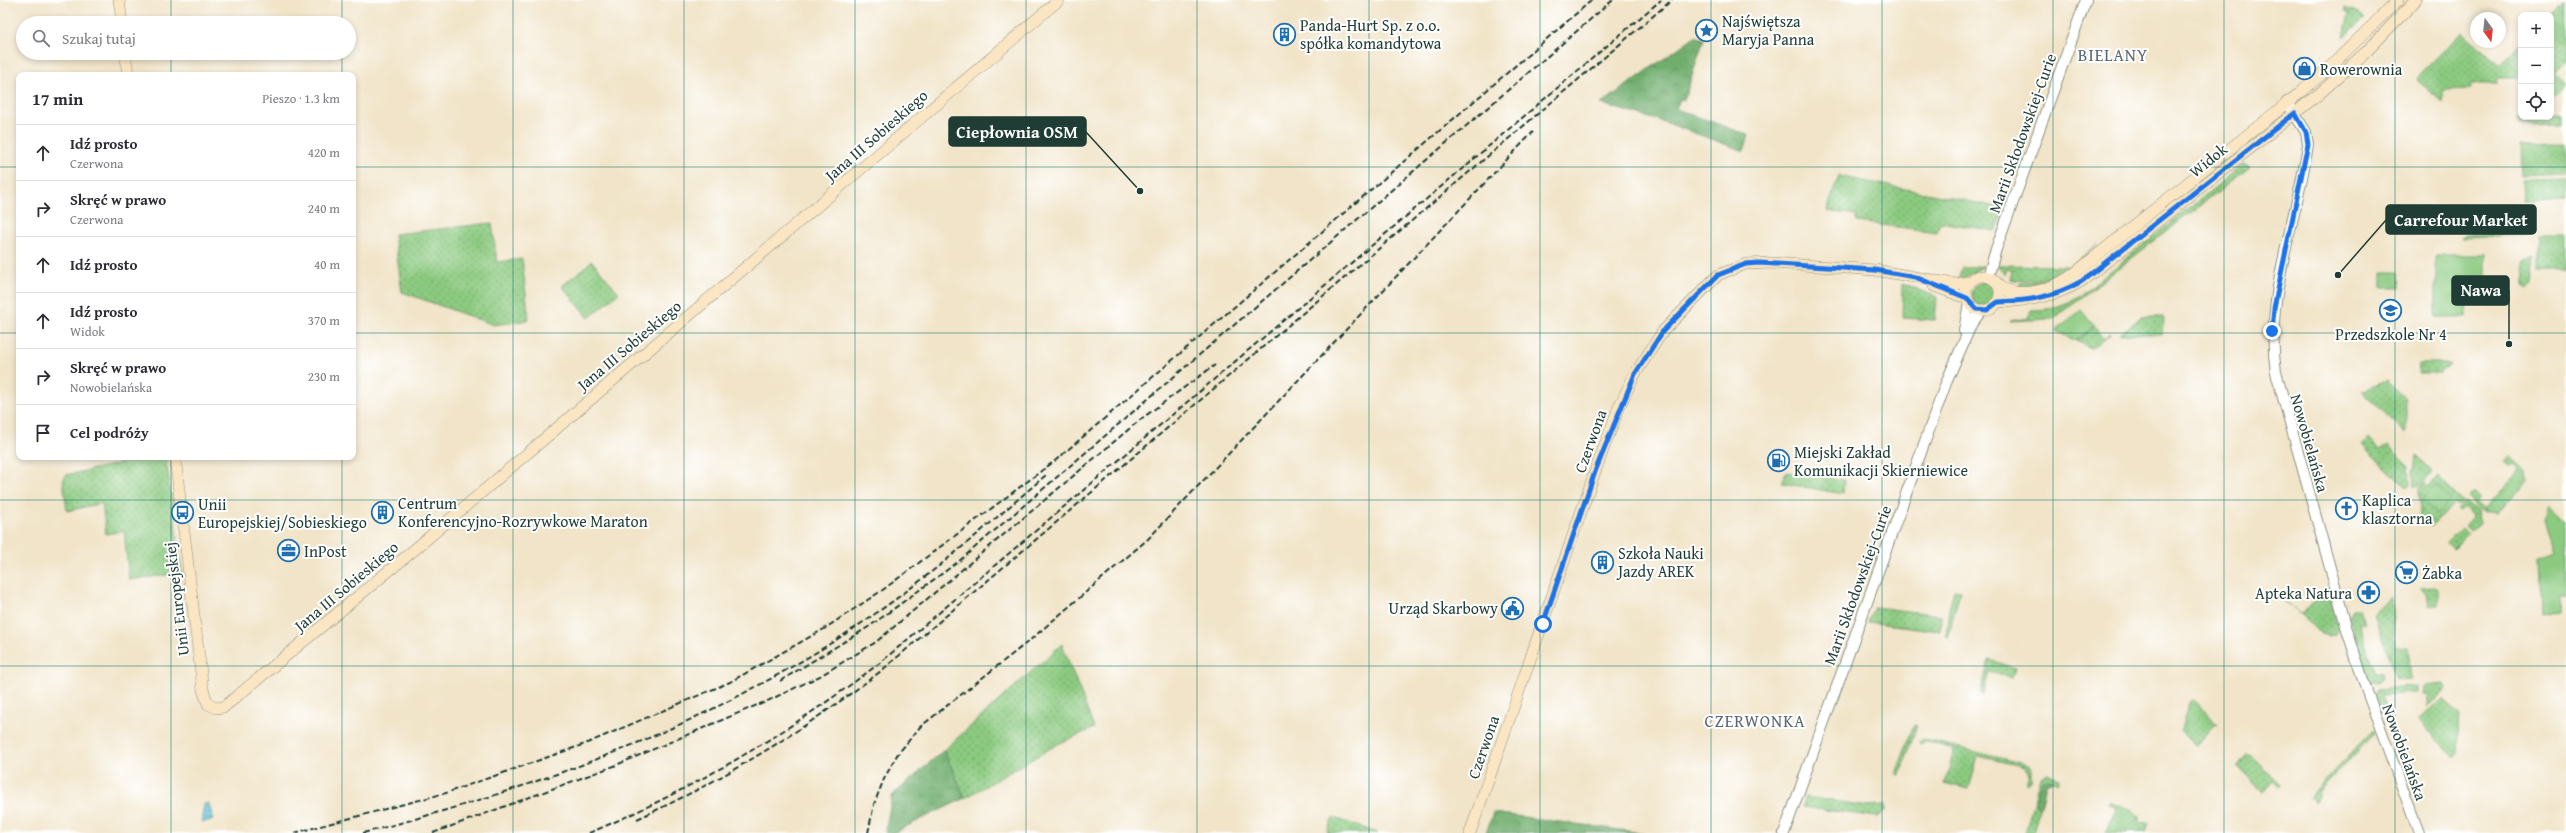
<!DOCTYPE html>
<html lang="pl">
<meta charset="utf-8">
<style>
body{margin:0;font-family:"Gentium Book Plus",serif;background:#f7f7f7;color:#2b2b33}
.controls{position:absolute;right:12px;top:12px;display:grid;overflow:hidden;border-radius:8px;box-shadow:0 2px 6px #0003}
.controls button{width:36px;height:36px;display:grid;place-items:center;padding:0;border:0;border-bottom:1px solid #e1e1e2;background:#fff;color:#2b2b33;font:20px sans-serif}
.compass{position:absolute;left:2470px;top:12px;width:36px;height:36px;border-radius:50%;background:#fff;box-shadow:0 2px 6px #0003;rotate:165deg}
.stop{position:absolute;width:12px;height:12px;margin:-9px;border:3px solid #1a73e8;border-radius:50%;background:#fff}
.stop.end{background:#1a73e8;border-color:#fff;box-shadow:0 1px 4px #0008}
.list{margin:0;padding:0;list-style:none}
h2{display:flex;justify-content:space-between;align-items:center;height:52px;margin:0;padding:0 16px;font-size:17px}
h2 small{font-size:13px;font-weight:400;color:#7c7c81}
.list li{display:grid;grid-template-columns:26px 1fr auto;gap:12px;align-items:center;box-sizing:border-box;height:56px;padding:0 16px;border-top:1px solid #e1e1e2}
.list b{display:block;font-size:15px;white-space:nowrap}
.list p{margin:0;font-size:13px;white-space:nowrap;color:#7c7c81}
.list em{font-size:13px;font-style:normal;color:#7c7c81}
.icon{flex:none;width:22px;height:22px;fill:none;stroke:currentColor;stroke-width:2;stroke-linecap:round;stroke-linejoin:round}
.map{position:relative;flex:none;width:2566px;height:833px;overflow:hidden}
.search{position:absolute;background:#fff;box-shadow:0 2px 6px #0003;left:16px;top:16px;width:340px;height:44px;display:flex;align-items:center;gap:10px;box-sizing:border-box;padding:0 14px;border-radius:22px;color:#7c7c81;font-size:15px}
.panel{position:absolute;background:#fff;box-shadow:0 2px 6px #0003;left:16px;top:72px;width:340px;height:388px;border-radius:8px}
.map>svg:first-child{display:block}
.grass{fill:url(#grass-dots);stroke:#56845a}
.forest{fill:url(#forest-crowns);stroke:#487651}
.park{fill:#8cca80;stroke:#56845a}
.water{fill:url(#water-rules);stroke:#3d8086}
.lines{fill:none;stroke-linecap:round;stroke-linejoin:round}
.tertiary-casing{stroke:#88907e;stroke-width:12}
.secondary-casing{stroke:#88907e;stroke-width:12}
.tertiary{stroke:#fff;stroke-width:10}
.secondary{stroke:#fbe6c4;stroke-width:11}
.rail{stroke:#1f3d34;stroke-width:2;stroke-dasharray:6 3;stroke-linecap:butt}
.route{stroke:#1a73e8;stroke-width:5}
.grid{fill:none;stroke:#0f766e;stroke-width:1;stroke-opacity:0.55}
.labels{text-anchor:middle;dominant-baseline:central;stroke-width:4;stroke-linejoin:round;paint-order:stroke}
.poi-label{font-size:16px;fill:#1f3d34;stroke:#fff;text-anchor:start}
.street-label{font-size:16px;fill:#1f3d34;stroke:#fff}
.neighbourhood-label{font-size:17px;letter-spacing:1px;fill:#586774;stroke:#fff}
.leader{fill:none;stroke:#1f3d34;stroke-width:1.5}
.callout-dot{fill:#1f3d34;stroke:#fff;stroke-width:1.5}
.callout{fill:#1f3d34;stroke:#1f3d34;stroke-width:1.5}
.callout-label{font-size:17px;text-anchor:middle;font-weight:bold;fill:#fff}
</style>
<div class="map">
<svg width="2566" height="833" viewBox="0 0 2566 833">
<defs>
<pattern id="grass-dots" width="8" height="8" patternUnits="userSpaceOnUse"><rect width="8" height="8" fill="#8cca80"/><path d="M2 2h.1M6 6h.1" fill="none" stroke="#72a56a" stroke-width="1.8" stroke-linecap="round"/></pattern>
<pattern id="forest-crowns" width="20" height="18" patternUnits="userSpaceOnUse"><rect width="20" height="18" fill="#71ae6e"/><path d="M2 6a3 3 0 1 1 6 0M12 15a3 3 0 1 1 6 0" fill="none" stroke="#5c8f5b"/></pattern>
<pattern id="water-rules" width="6" height="5" patternUnits="userSpaceOnUse"><rect width="6" height="5" fill="#5bc3d7"/><path d="M0 2.5h6" fill="none" stroke="#4ba0af"/></pattern>
</defs>
<rect width="100%" height="100%" fill="#fff"/>
<filter id="ink" filterUnits="userSpaceOnUse"><feTurbulence type="fractalNoise" baseFrequency=".025" numOctaves="2"/><feDisplacementMap in="SourceGraphic" scale="8" xChannelSelector="R" yChannelSelector="G"/><feConvolveMatrix kernelMatrix="1 2 1 2 8 2 1 2 1" color-interpolation-filters="sRGB"/></filter>
<filter id="wash" filterUnits="userSpaceOnUse"><feTurbulence type="fractalNoise" baseFrequency=".012" numOctaves="4" result="noise"/><feDisplacementMap in="SourceGraphic" scale="16" xChannelSelector="R" yChannelSelector="G"/><feGaussianBlur stdDeviation="0.9" result="paint"/><feColorMatrix in="noise" values="0 0 0 0 0 0 0 0 0 0 0 0 0 0 0 0 0 1.4 0 .05"/><feComposite in="paint" operator="in"/></filter>
<g filter="url(#wash)">
<rect width="100%" height="100%" fill="#f1e4c8"/>
<g class="grass">
<polygon points="2566,1 2566,61 2556,72 2566,81 2566,85 2558,93 2552,93 2551,15 2548,15 2559,4 2561,6"/>
<polygon points="2345,8 2357,12 2364,19 2344,37 2349,13 2345,12"/>
<polygon points="2463,32 2500,65 2521,43 2521,78 2498,78 2497,84 2471,84 2471,89 2444,90 2442,102 2416,79 2421,72"/>
<polygon points="2551,114 2566,114 2566,123 2520,124 2517,121 2521,116 2551,117"/>
<polygon points="2566,144 2566,174 2522,176 2521,145"/>
<path d="M 2244,164 L 2250,167 L 2053,319 L 2009,321 L 2028,318 L 2031,310 C 2051,310 2065,305 2082,294 Z"/>
<polygon points="1839,175 1843,177 2004,208 1996,231 1940,222 1937,232 1857,222 1857,215 1827,211"/>
<polygon points="2566,179 2566,200 2523,201 2522,180"/>
<polygon points="492,223 497,262 522,259 529,320 494,325 402,292 394,234"/>
<polygon points="2531,233 2533,235 2462,237 2465,234"/>
<rect x="2540" y="239" width="26" height="34"/>
<path d="M 2098,245 L 2062,276 L 2046,284 L 2020,289 L 2021,283 C 2054,283 2074,264 2098,245 Z"/>
<polygon points="2535,259 2534,286 2528,290 2525,287 2524,262"/>
<polygon points="592,261 619,293 589,318 562,286"/>
<path d="M 1998,265 L 2060,266 L 2067,266 C 2050,278 2032,284 2010,279 L 2012,271 L 2007,269 L 2005,275 Z"/>
<polygon points="1984,266 1958,281 1962,267"/>
<circle cx="1984" cy="294" r="12"/>
<polygon points="1903,283 1937,297 1935,320 1902,318"/>
<polygon points="2142,317 2163,317 2162,334 2119,334"/>
<polygon points="2092,328 2096,329 2103,338 2111,333 2091,348 2076,341"/>
<polygon points="2419,363 2450,363 2440,373 2418,373"/>
<polygon points="2386,381 2406,399 2406,434 2362,391"/>
<polygon points="2369,439 2380,450 2388,445 2409,466 2410,485 2407,488 2362,445"/>
<polygon points="2417,455 2432,471 2424,482 2414,487 2413,470 2415,470"/>
<polygon points="2510,456 2527,472 2528,481 2496,513 2481,511 2468,498 2474,492 2480,498 2476,502 2484,509 2520,471 2513,464 2510,467 2504,462"/>
<polygon points="150,457 166,458 182,573 129,580 124,531 106,534 102,503 67,511 63,481 66,475"/>
<polygon points="1786,472 1844,480 1843,494 1782,483"/>
<polygon points="2438,476 2462,501 2458,506 2455,504 2431,527 2420,517 2419,487 2425,483 2429,486"/>
<polygon points="2464,502 2478,510 2479,524 2470,531 2465,526 2473,517 2464,507 2459,512 2456,510"/>
<polygon points="2462,528 2468,534 2453,549 2447,543"/>
<polygon points="2435,588 2438,590 2438,605 2428,606 2426,594 2421,589"/>
<polygon points="2328,589 2339,629 2336,634 2330,636 2322,634 2276,593 2300,614"/>
<polygon points="1954,590 1960,591 1948,638 1953,643 1946,636 1949,608"/>
<polygon points="2391,596 2395,647 2408,647 2411,678 2396,679 2374,614"/>
<polygon points="1874,607 1941,615 1940,631 1868,622"/>
<polygon points="2353,610 2359,610 2364,623 2359,624 2376,674 2381,672 2382,677 2379,682 2370,682 2367,678 2349,617"/>
<polygon points="1062,644 1094,728 1058,744 965,798 944,750"/>
<polygon points="1989,660 2016,668 2013,678 1989,672 1983,695 1980,694"/>
<polygon points="2444,684 2446,689 2427,708 2427,695 2422,695 2423,686"/>
<polygon points="2416,686 2416,693 2381,695 2387,712 2380,713 2373,695 2377,689"/>
<polygon points="2443,698 2459,714 2457,753 2454,757 2418,721"/>
<polygon points="2193,700 2219,725 2216,724 2195,746 2181,730 2188,704"/>
<polygon points="1914,725 1917,726 1900,775 1896,774"/>
<polygon points="2373,730 2374,734 2319,791 2318,797 2314,802 2311,797 2308,798"/>
<polygon points="1923,739 2025,764 2031,768 2031,780 2026,783 2029,774 2025,767 1978,756 1969,789 1945,783 1954,749 1926,742 1920,744 1919,742"/>
<polygon points="2247,754 2252,755 2281,784 2280,786 2274,780 2263,792 2237,767"/>
<polygon points="2047,773 2059,779 2058,783 2053,781 2046,784 2034,833 2025,833 2040,776"/>
<polygon points="1806,797 1869,806 1885,805 1886,810 1877,817 1802,807"/>
<polygon points="2110,801 2133,810 2139,817 2139,823 2149,822 2146,832 2106,833 2117,807 2109,803"/>
<polygon points="1335,818 1378,833 1327,833 1332,819"/>
</g>
<g class="forest">
<polygon points="1695,36 1704,39 1684,100 1680,99 1676,109 1749,135 1744,151 1664,122 1601,104"/>
<polygon points="944,750 965,798 893,833 885,833 892,796"/>
<polygon points="2045,779 2053,780 2046,784 2040,809 2035,803 2041,782"/>
<polygon points="1493,813 1643,833 1486,833"/>
</g>
<g class="park">
<polygon points="2436,255 2486,255 2486,299 2467,299 2466,317 2436,317"/>
<polygon points="2382,272 2399,272 2400,287 2382,287"/>
<polygon points="2081,310 2094,326 2076,341 2056,331"/>
<polygon points="2437,485 2451,499 2437,514 2422,500"/>
<polygon points="2551,507 2566,522 2566,593 2559,593 2558,610 2542,612 2540,554 2556,548 2546,520"/>
</g>
<polygon class="water" points="209,803 213,820 201,822 204,804"/>
</g>
<g filter="url(#ink)">
<g class="lines">
<defs>
<g id="tertiary">
<path d="M 2287,102 L 2306,132 L 2308,144 C 2298,219 2264,295 2276,372 L 2348,633 L 2366,689 L 2419,833"/>
<polyline points="1988,277 1996,249 2086,0"/>
<polyline points="1964,331 1969,303"/>
<polyline points="1784,833 1946,383 1972,323 1982,310"/>
</g>
<g id="secondary">
<polyline points="119,0 122,23"/>
<polyline points="125,53 128,75"/>
<circle cx="1983" cy="293" r="17"/>
<polyline points="1934,286 1967,298"/>
<path d="M 1999,287 C 2023,299 2050,290 2071,276 L 2301,92 L 2332,65 L 2398,0"/>
<path d="M 1998,302 C 2030,301 2054,297 2082,281 L 2319,94 L 2366,52 L 2416,0"/>
<polyline points="175,457 203,690 208,704 216,708 224,707 414,550 1059,0"/>
<polyline points="1470,833 1596,469 1619,407 1635,374 1663,331 1718,275 1746,264 1772,263 1875,270 1954,284 1970,282"/>
</g>
</defs>
<use href="#tertiary" class="tertiary-casing"/>
<use href="#secondary" class="secondary-casing"/>
<use href="#tertiary" class="tertiary"/>
<use href="#secondary" class="secondary"/>
<g class="rail">
<polyline points="780,681 870,626 958,562 1613,0"/>
<polyline points="759,705 820,676 876,642 1141,419 1215,365"/>
<path d="M 637,819 C 724,780 805,729 881,671 L 1672,0"/>
<polyline points="294,833 446,793 585,744 730,682 824,629 884,589 1056,460 1592,0"/>
<path d="M 363,833 C 540,787 715,724 866,620 C 930,577 988,525 1046,475"/>
<polyline points="433,833 614,766 762,703"/>
<path d="M 589,833 C 694,789 791,731 881,662 L 1661,0"/>
<polyline points="868,833 874,804 884,779 897,755 920,727 1029,641 1148,539 1533,132"/>
</g>
</g>
</g>
<g class="lines" filter="url(#ink)">
<path class="route" d="M 1543,624 L 1596,469 L 1635,374 L 1663,331 L 1718,275 L 1746,264 L 1759,263 L 1875,270 L 1915,277 L 1967,298 L 1977,309 L 1987,310 L 1998,302 C 2030,301 2054,297 2082,281 L 2295,113 L 2306,132 L 2308,144 L 2274,308 L 2272,331"/>
</g>
<path class="grid" d="M 171,0 L 171,23M 342,0 L 342,23M 513,0 L 513,833M 684,0 L 684,833M 855,0 L 855,833M 1026,0 L 1026,833M 1197,0 L 1197,833M 1369,0 L 1369,833M 1540,0 L 1540,833M 1711,0 L 1711,833M 1882,0 L 1882,833M 2053,0 L 2053,833M 2224,0 L 2224,833M 2395,0 L 2395,833M 171,53 L 171,75M 342,53 L 342,75M 0,167 L 19,167M 353,167 L 2566,167M 0,333 L 19,333M 353,333 L 2566,333M 171,457 L 171,833M 342,457 L 342,833M 0,500 L 2566,500M 0,666 L 2566,666"/>
<defs>
<symbol id="sight-ring" viewBox="-11 -11 22 22"><circle r="9.5" fill="#fff" stroke="#1f6fb2" stroke-width="1.5"/><path d="M0-6L1.8-2.2L6-1.7L2.9 1.2L3.7 5.4L0 3.3L-3.7 5.4L-2.9 1.2L-6-1.7L-1.8-2.2Z" fill="#1f6fb2"/></symbol>
<symbol id="building-ring" viewBox="-11 -11 22 22"><circle r="9.5" fill="#fff" stroke="#1f6fb2" stroke-width="1.5"/><path d="M-4-6H4V6H1V3H-1V6H-4ZM-2.5-4.3h1.7v1.8h-1.7ZM.8-4.3h1.7v1.8H.8ZM-2.5-1h1.7V.8h-1.7ZM.8-1h1.7V.8H.8Z" fill="#1f6fb2"/></symbol>
<symbol id="shop-ring" viewBox="-11 -11 22 22"><circle r="9.5" fill="#fff" stroke="#1f6fb2" stroke-width="1.5"/><path d="M-5-2.5h2.3a2.7 3.5 0 0 1 5.4 0H5L5.5 6h-11ZM-1.5-2.5h3a1.5 2.3 0 0 0-3 0Z" fill="#1f6fb2"/></symbol>
<symbol id="school-ring" viewBox="-11 -11 22 22"><circle r="9.5" fill="#fff" stroke="#1f6fb2" stroke-width="1.5"/><path d="M0-5L7-2L0 1L-7-2ZM-4 1L0 2.5L4 1V4Q0 6-4 4Z" fill="#1f6fb2"/></symbol>
<symbol id="fuel-ring" viewBox="-11 -11 22 22"><circle r="9.5" fill="#fff" stroke="#1f6fb2" stroke-width="1.5"/><path d="M-5.5-6h7V0h2V4h1.3V-2.5L3-4.5l.8-.8L6-3V5H2.5V1h-1V6h-7ZM-4.2-4.7v3.2H.2V-4.7Z" fill="#1f6fb2"/></symbol>
<symbol id="church-ring" viewBox="-11 -11 22 22"><circle r="9.5" fill="#fff" stroke="#1f6fb2" stroke-width="1.5"/><path d="M-1.2-6h2.4v3.5h3.3v2.4h-3.3V6h-2.4V-.1h-3.3v-2.4h3.3Z" fill="#1f6fb2"/></symbol>
<symbol id="bus-ring" viewBox="-11 -11 22 22"><circle r="9.5" fill="#fff" stroke="#1f6fb2" stroke-width="1.5"/><path d="M-5-6H5V4H4V6H2V4H-2V6H-4V4H-5ZM-3.5-4V0h7V-4ZM-3.5 1.2v1.5H-2V1.2ZM2 1.2v1.5H3.5V1.2Z" fill="#1f6fb2"/></symbol>
<symbol id="office-ring" viewBox="-11 -11 22 22"><circle r="9.5" fill="#fff" stroke="#1f6fb2" stroke-width="1.5"/><path d="M-6-3h4V-5.5h4V-3h4V5H-6ZM-1-4.5V-3h2v-1.5ZM-6 0V1H6V0Z" fill="#1f6fb2"/></symbol>
<symbol id="supermarket-ring" viewBox="-11 -11 22 22"><circle r="9.5" fill="#fff" stroke="#1f6fb2" stroke-width="1.5"/><path d="M-6-5.5h2.5l.6 2H6L4.5 2H-2.5L-4.4-4H-6ZM-1.5 3.2a1.3 1.3 0 1 0 .1 0ZM3 3.2a1.3 1.3 0 1 0 .1 0Z" fill="#1f6fb2"/></symbol>
<symbol id="pharmacy-ring" viewBox="-11 -11 22 22"><circle r="9.5" fill="#fff" stroke="#1f6fb2" stroke-width="1.5"/><path d="M-2-6h4v4h4v4h-4v4h-4v-4h-4v-4h4Z" fill="#1f6fb2"/></symbol>
<symbol id="civic-ring" viewBox="-11 -11 22 22"><circle r="9.5" fill="#fff" stroke="#1f6fb2" stroke-width="1.5"/><path d="M-.6-6.5H3V-4.5H.6V-3L4-1V1h2V6H-6V1h2V-1L-.6-3ZM-1.2 2.5V6h2.4V2.5Z" fill="#1f6fb2"/></symbol>
</defs>
<g fill-rule="evenodd">
<use href="#sight-ring" x="1694" y="18" width="25" height="25"/>
<use href="#building-ring" x="1272" y="22" width="25" height="25"/>
<use href="#shop-ring" x="2292" y="56" width="25" height="25"/>
<use href="#school-ring" x="2378" y="298" width="25" height="25"/>
<use href="#fuel-ring" x="1766" y="448" width="25" height="25"/>
<use href="#church-ring" x="2334" y="496" width="25" height="25"/>
<use href="#building-ring" x="370" y="500" width="25" height="25"/>
<use href="#bus-ring" x="170" y="500" width="25" height="25"/>
<use href="#office-ring" x="276" y="538" width="25" height="25"/>
<use href="#building-ring" x="1590" y="550" width="25" height="25"/>
<use href="#supermarket-ring" x="2394" y="560" width="25" height="25"/>
<use href="#pharmacy-ring" x="2356" y="580" width="25" height="25"/>
<use href="#civic-ring" x="1500" y="596" width="25" height="25"/>
</g>
<g class="labels">
<g class="poi-label">
<text x="1722" y="21">Najświętsza<tspan x="1722" dy="18">Maryja Panna</tspan></text>
<text x="1300" y="25">Panda-Hurt Sp. z o.o.<tspan x="1300" dy="18">spółka komandytowa</tspan></text>
<text x="2320" y="69">Rowerownia</text>
<text x="2391" y="334" text-anchor="middle">Przedszkole Nr 4</text>
<text x="1794" y="452">Miejski Zakład<tspan x="1794" dy="18">Komunikacji Skierniewice</tspan></text>
<text x="2362" y="500">Kaplica<tspan x="2362" dy="18">klasztorna</tspan></text>
<text x="398" y="503">Centrum<tspan x="398" dy="18">Konferencyjno-Rozrywkowe Maraton</tspan></text>
<text x="198" y="504">Unii<tspan x="198" dy="18">Europejskiej/Sobieskiego</tspan></text>
<text x="304" y="551">InPost</text>
<text x="1618" y="553">Szkoła Nauki<tspan x="1618" dy="18">Jazdy AREK</tspan></text>
<text x="2422" y="573">Żabka</text>
<text x="2352" y="593" text-anchor="end">Apteka Natura</text>
<text x="1498" y="608" text-anchor="end">Urząd Skarbowy</text>
</g>
<g class="street-label">
<text transform="translate(2022 133) rotate(-70)">Marii Skłodowskiej-Curie</text>
<text transform="translate(876 135) rotate(-41)">Jana III Sobieskiego</text>
<text transform="translate(2208 160) rotate(-39)">Widok</text>
<text transform="translate(629 345) rotate(-40)">Jana III Sobieskiego</text>
<text transform="translate(1590 441) rotate(-70)">Czerwona</text>
<text transform="translate(2310 443) rotate(74)">Nowobielańska</text>
<text transform="translate(1857 585) rotate(-70)">Marii Skłodowskiej-Curie</text>
<text transform="translate(346 586) rotate(-40)">Jana III Sobieskiego</text>
<text transform="translate(176 599) rotate(-97)">Unii Europejskiej</text>
<text transform="translate(1483 747) rotate(-71)">Czerwona</text>
<text transform="translate(2405 752) rotate(70)">Nowobielańska</text>
</g>
<g class="neighbourhood-label">
<text x="2113" y="54">BIELANY</text>
<text x="1755" y="720">CZERWONKA</text>
</g>
</g>
<path class="leader" d="M1140 191L1086 132M2338 275L2386 220M2509 344L2509 290"/>
<g class="callout-dot">
<circle cx="1140" cy="191" r="4"/>
<circle cx="2338" cy="275" r="4"/>
<circle cx="2509" cy="344" r="4"/>
</g>
<g class="callout">
<rect x="949" y="117" width="137" height="29" rx="4"/>
<rect x="2386" y="205" width="150" height="29" rx="4"/>
<rect x="2452" y="276" width="57" height="29" rx="4"/>
</g>
<g class="callout-label">
<text x="1017" y="138">Ciepłownia OSM</text>
<text x="2461" y="226">Carrefour Market</text>
<text x="2481" y="296">Nawa</text>
</g>
</svg>
<div class="controls">
<button>+</button>
<button>−</button>
<button><svg class="icon" aria-label="locate" viewBox="0 0 24 24"><circle cx="12" cy="12" r="6"/><path d="M12 2v4M12 18v4M2 12h4M18 12h4"/></svg></button>
</div>
<svg class="compass" viewBox="-18 -18 36 36"><path d="M0-13l5 13h-10z" fill="#e53935"/><path d="M0 13l5-13h-10z" fill="#7c7c81"/></svg>
<div class="stop" style="left:1543px;top:624px"></div>
<div class="stop end" style="left:2272px;top:331px"></div>
<div class="search"><svg class="icon" aria-label="search" viewBox="0 0 24 24"><circle cx="10" cy="10" r="6"/><path d="M15 15l6 6"/></svg>Szukaj tutaj</div>
<section class="panel">
<h2>17 min<small>Pieszo · 1.3 km</small></h2>
<ul class="list">
<li><svg class="icon" aria-label="ahead" viewBox="0 0 24 24"><path d="M12 20V5M6 11l6-6 6 6"/></svg><div><b>Idź prosto</b><p>Czerwona</p></div><em>420 m</em></li>
<li><svg class="icon" aria-label="right" viewBox="0 0 24 24"><path d="M7 20v-9h11M14 6l5 5-5 5"/></svg><div><b>Skręć w prawo</b><p>Czerwona</p></div><em>240 m</em></li>
<li><svg class="icon" aria-label="ahead" viewBox="0 0 24 24"><path d="M12 20V5M6 11l6-6 6 6"/></svg><div><b>Idź prosto</b></div><em>40 m</em></li>
<li><svg class="icon" aria-label="ahead" viewBox="0 0 24 24"><path d="M12 20V5M6 11l6-6 6 6"/></svg><div><b>Idź prosto</b><p>Widok</p></div><em>370 m</em></li>
<li><svg class="icon" aria-label="right" viewBox="0 0 24 24"><path d="M7 20v-9h11M14 6l5 5-5 5"/></svg><div><b>Skręć w prawo</b><p>Nowobielańska</p></div><em>230 m</em></li>
<li><svg class="icon" aria-label="arrive" viewBox="0 0 24 24"><path d="M6 21V4h12l-3 4 3 4H6"/></svg><div><b>Cel podróży</b></div></li>
</ul>
</section>
</div>
